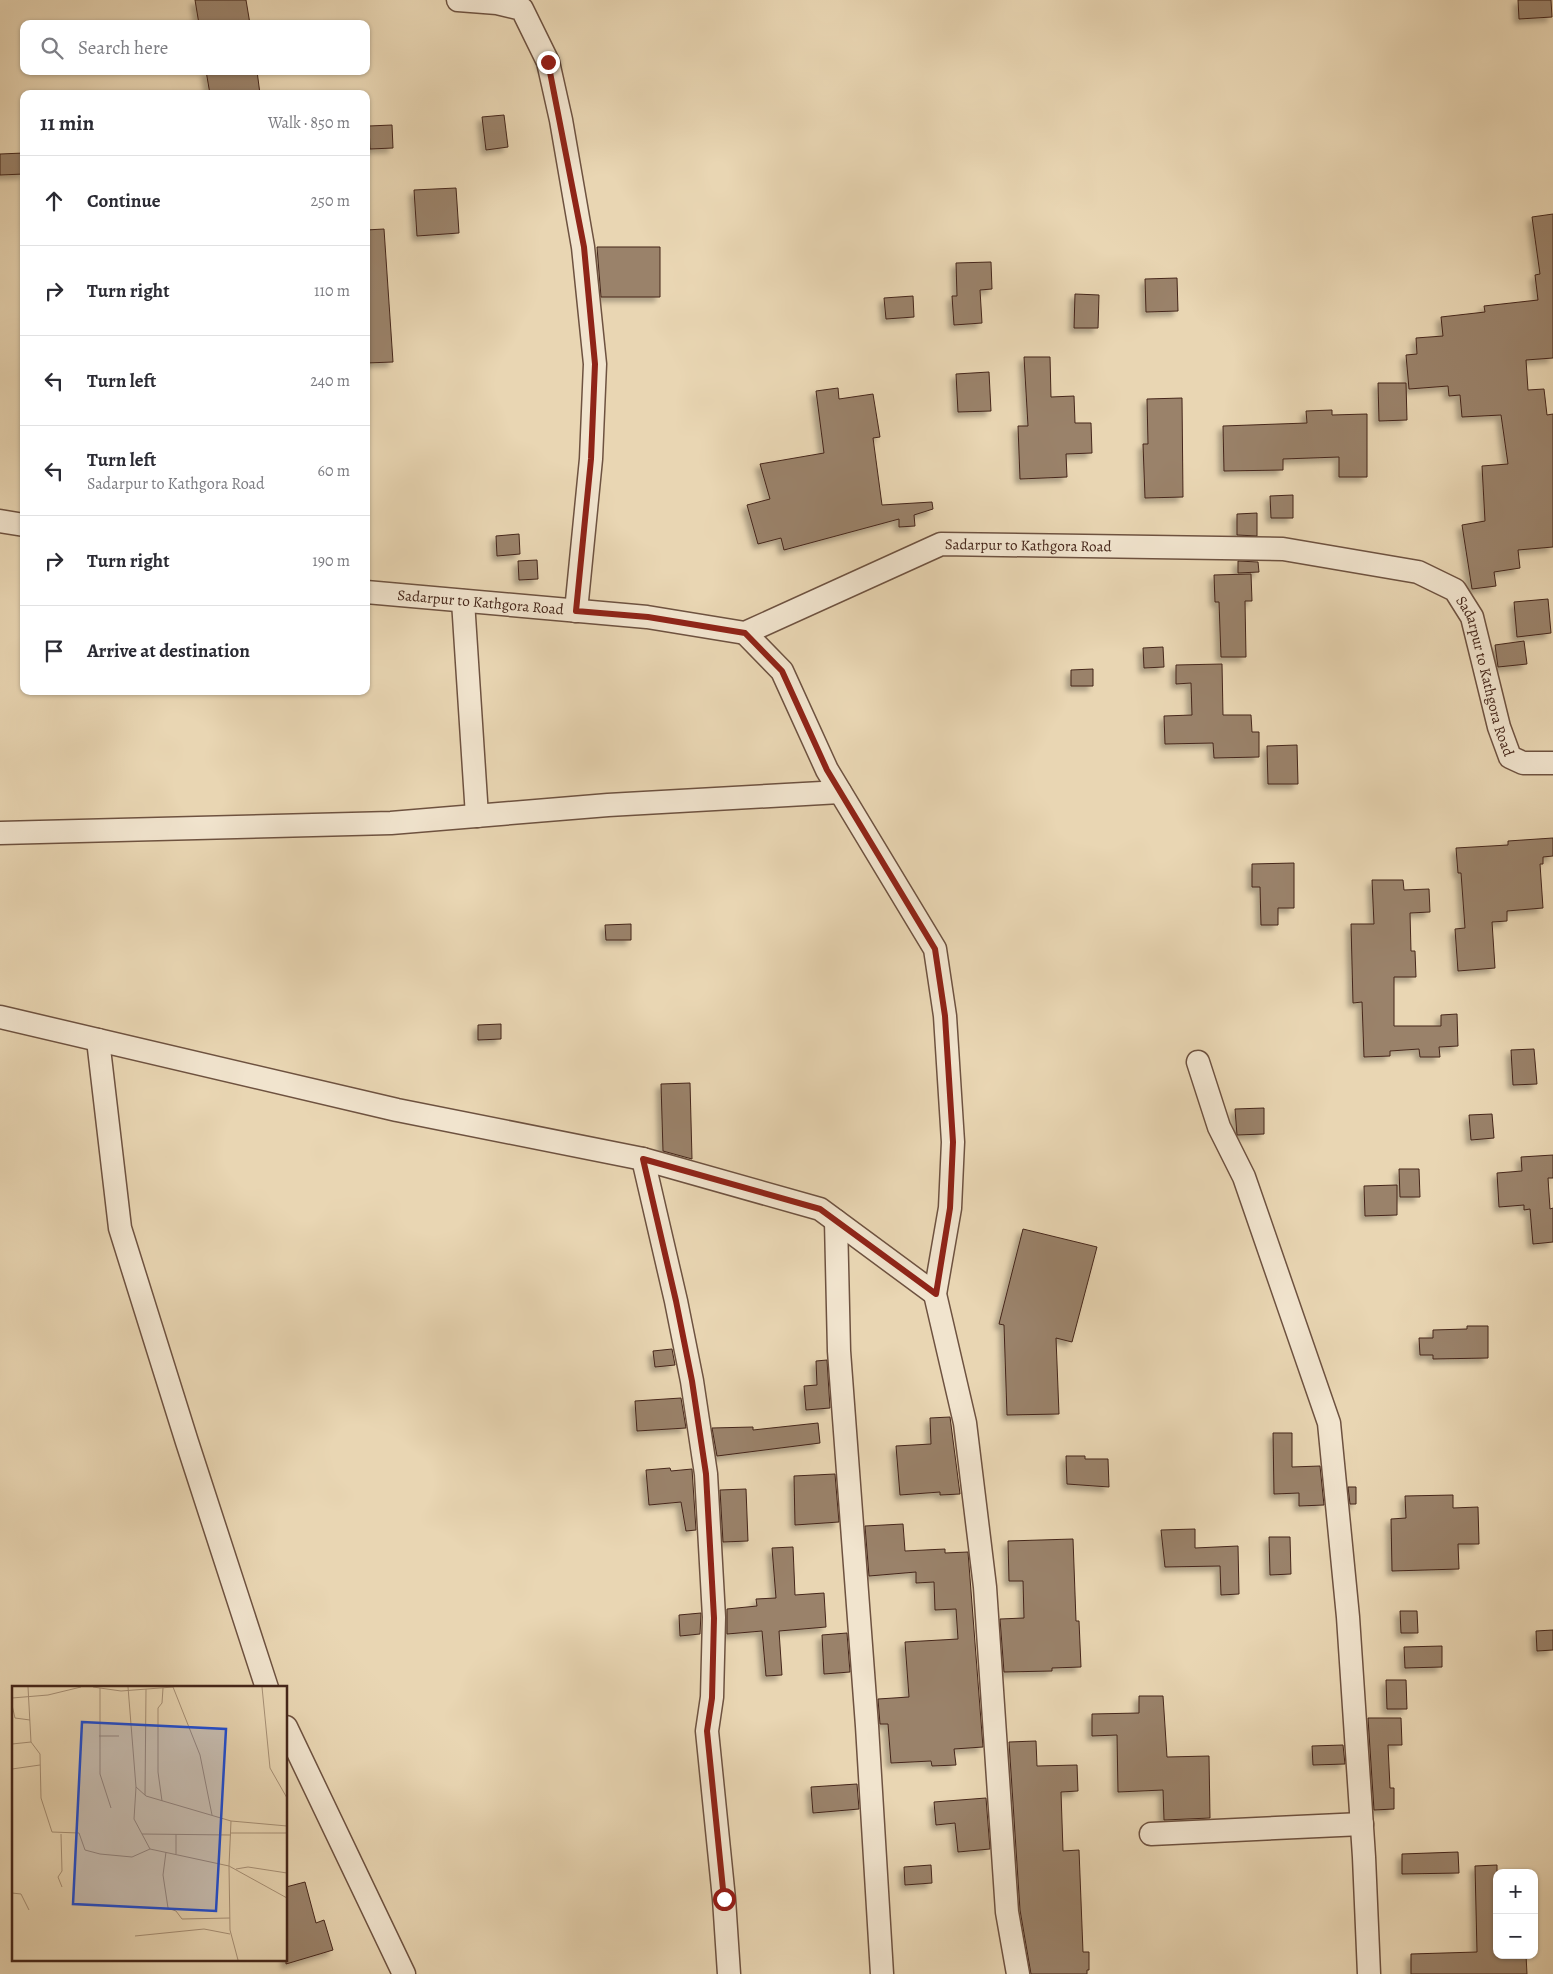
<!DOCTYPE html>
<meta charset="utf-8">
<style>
body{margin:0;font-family:Alegreya,serif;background:#f7f7f7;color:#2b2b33}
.controls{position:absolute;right:15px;bottom:15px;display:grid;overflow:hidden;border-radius:10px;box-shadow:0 1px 4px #0004}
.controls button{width:45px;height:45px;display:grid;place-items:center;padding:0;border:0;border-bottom:1px solid #e1e1e2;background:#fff;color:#2b2b33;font:25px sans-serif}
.stop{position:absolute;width:15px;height:15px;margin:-11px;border:4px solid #8f2418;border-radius:50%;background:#fff}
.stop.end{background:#8f2418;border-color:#fff;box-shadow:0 1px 5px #0008}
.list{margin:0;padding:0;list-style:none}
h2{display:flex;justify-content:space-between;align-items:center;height:65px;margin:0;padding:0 20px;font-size:21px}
h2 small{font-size:16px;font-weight:400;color:#7c7c81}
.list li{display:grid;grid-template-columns:32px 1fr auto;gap:15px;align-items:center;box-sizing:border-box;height:90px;padding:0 20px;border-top:1px solid #e1e1e2}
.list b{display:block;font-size:19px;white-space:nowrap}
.list p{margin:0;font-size:16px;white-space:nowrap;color:#7c7c81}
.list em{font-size:16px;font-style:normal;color:#7c7c81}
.icon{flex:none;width:28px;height:28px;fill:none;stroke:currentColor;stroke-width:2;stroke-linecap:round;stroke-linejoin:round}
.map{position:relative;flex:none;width:1553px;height:1974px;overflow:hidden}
.search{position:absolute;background:#fff;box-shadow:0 1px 4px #0004;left:20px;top:20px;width:350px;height:55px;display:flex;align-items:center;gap:12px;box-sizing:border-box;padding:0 18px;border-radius:10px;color:#7c7c81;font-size:19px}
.panel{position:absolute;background:#fff;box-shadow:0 1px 4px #0004;left:20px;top:90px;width:350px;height:605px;border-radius:10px}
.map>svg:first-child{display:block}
.building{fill:#9a826a;stroke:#45261a;filter:url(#shadow)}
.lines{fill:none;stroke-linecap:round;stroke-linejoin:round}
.minor-casing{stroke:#6e5240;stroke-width:25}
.minor{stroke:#f1e4ce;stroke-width:22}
.route{stroke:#8f2418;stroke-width:6}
.labels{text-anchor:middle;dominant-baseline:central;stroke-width:4;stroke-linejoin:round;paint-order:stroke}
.street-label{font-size:15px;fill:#45261a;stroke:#f1e4ce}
.inset-road{fill:none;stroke:#a79076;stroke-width:1}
.view{fill:#1d4ed8;fill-opacity:0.15;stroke:#1d4ed8;stroke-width:2.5}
.inset-edge{fill:none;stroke:#45261a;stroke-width:2.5}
</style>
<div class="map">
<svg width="1553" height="1974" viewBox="0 0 1553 1974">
<defs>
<filter id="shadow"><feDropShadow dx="-4.5" dy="4.5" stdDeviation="2.5" flood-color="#0004"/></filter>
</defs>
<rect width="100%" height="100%" fill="#e9d6b3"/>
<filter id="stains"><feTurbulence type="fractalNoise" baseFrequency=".004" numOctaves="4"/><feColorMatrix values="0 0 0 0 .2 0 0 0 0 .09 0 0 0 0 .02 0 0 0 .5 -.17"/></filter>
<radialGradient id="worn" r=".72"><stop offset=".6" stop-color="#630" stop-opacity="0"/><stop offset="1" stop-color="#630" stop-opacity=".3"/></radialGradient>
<g class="building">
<polygon points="195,0 246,0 250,24 199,24"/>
<polygon points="1518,0 1551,0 1552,17 1519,19"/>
<polygon points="206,71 257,71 260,94 210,94"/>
<polygon points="504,115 508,147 486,150 482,117"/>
<polygon points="392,125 393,148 370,149 369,126"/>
<polygon points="24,153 24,174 0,175 0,154"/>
<polygon points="456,188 459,233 417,236 414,190"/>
<polygon points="1553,214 1553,358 1526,360 1528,390 1544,389 1547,415 1553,414 1553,547 1518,550 1520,568 1494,572 1496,586 1472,589 1462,525 1485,521 1482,466 1508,464 1501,415 1462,417 1460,395 1449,396 1448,386 1409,389 1406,355 1417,354 1416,338 1443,336 1441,317 1485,312 1484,306 1538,300 1535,275 1540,274 1532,217"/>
<polygon points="384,229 393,362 366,363 366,230"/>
<polygon points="597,247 660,247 660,297 601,297"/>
<polygon points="991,262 992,289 980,290 982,323 954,325 952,296 957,296 956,263"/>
<polygon points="1177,278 1178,311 1146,312 1145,279"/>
<polygon points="1075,294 1099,295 1098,328 1074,328"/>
<polygon points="913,296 914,317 886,319 884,298"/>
<polygon points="1024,357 1050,357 1051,397 1074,396 1075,423 1091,423 1092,453 1066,454 1067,477 1020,479 1018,426 1028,426"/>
<polygon points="989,372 991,411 958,412 956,374"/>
<polygon points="1378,383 1406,383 1407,420 1379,421"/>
<polygon points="838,388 839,399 873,394 880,437 873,438 882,505 932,502 933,509 914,515 915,526 899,527 899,519 784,550 781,538 758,544 747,505 770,499 760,464 824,453 816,391"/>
<polygon points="1182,398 1183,497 1145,498 1143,444 1148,444 1147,399"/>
<polygon points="1332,410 1332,415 1367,414 1367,477 1339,477 1339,457 1283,459 1283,470 1224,471 1223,426 1307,423 1306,411"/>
<polygon points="1293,495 1293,518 1271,518 1270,496"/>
<polygon points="1257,513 1257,536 1237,535 1237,514"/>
<polygon points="519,534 520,554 497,556 496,536"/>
<polygon points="537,560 538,579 519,580 518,561"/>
<polygon points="1238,561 1258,562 1259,572 1238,573"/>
<polygon points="1251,574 1252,601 1245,601 1246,657 1221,657 1219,602 1215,602 1214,575"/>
<polygon points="1548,599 1551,633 1517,637 1514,602"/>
<polygon points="1524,641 1527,664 1498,667 1495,645"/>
<polygon points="1163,647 1164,667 1144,668 1143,648"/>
<polygon points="1222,664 1223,715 1251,715 1252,732 1259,732 1259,757 1214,758 1213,743 1165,744 1164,716 1192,715 1191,683 1176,684 1176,665"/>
<polygon points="1093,669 1093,686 1071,686 1071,670"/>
<polygon points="1297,745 1298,784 1268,784 1267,746"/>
<polygon points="1553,838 1553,856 1543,857 1543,864 1540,864 1543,908 1507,911 1507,921 1492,922 1495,968 1458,971 1455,929 1465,928 1461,873 1458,873 1456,848 1508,845 1508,841"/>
<polygon points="1294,863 1294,908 1278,908 1278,925 1261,925 1260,887 1252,887 1252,864"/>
<polygon points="1372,880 1403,880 1404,890 1429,889 1430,912 1410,913 1411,951 1415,951 1416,977 1394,977 1394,1026 1441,1026 1441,1015 1457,1014 1458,1046 1439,1047 1440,1057 1420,1057 1419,1049 1390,1051 1390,1056 1364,1057 1362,1002 1353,1003 1351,924 1374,924"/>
<polygon points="631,924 631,940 606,940 605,925"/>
<polygon points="501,1024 501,1039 478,1040 478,1025"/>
<polygon points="1534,1049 1537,1084 1513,1085 1511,1050"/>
<polygon points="690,1083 692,1159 663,1151 661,1084"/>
<polygon points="1264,1108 1264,1134 1237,1135 1235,1109"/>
<polygon points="1492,1114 1494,1138 1471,1140 1469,1115"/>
<polygon points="1553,1155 1553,1178 1548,1178 1550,1209 1553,1208 1553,1242 1533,1244 1530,1209 1524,1210 1524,1205 1499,1207 1497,1173 1522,1171 1521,1157"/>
<polygon points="1399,1169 1419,1169 1420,1197 1400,1197"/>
<polygon points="1397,1185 1397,1215 1365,1216 1364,1186"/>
<polygon points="1023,1229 1097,1247 1072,1342 1056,1338 1059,1414 1007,1415 1004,1325 999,1324"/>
<polygon points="1467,1326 1488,1326 1488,1358 1433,1359 1433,1355 1420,1355 1419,1338 1433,1338 1433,1330 1467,1329"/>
<polygon points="672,1349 675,1365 655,1367 653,1351"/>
<polygon points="827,1360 830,1408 806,1410 804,1386 817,1385 816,1361"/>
<polygon points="681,1398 686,1428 637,1431 635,1401"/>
<polygon points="950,1417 960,1494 940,1495 940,1492 900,1495 896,1446 931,1444 930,1418"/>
<polygon points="818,1423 820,1443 717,1456 712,1428 753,1427 753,1430"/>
<polygon points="1273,1433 1292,1433 1292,1467 1320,1466 1324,1505 1299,1506 1299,1493 1274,1494"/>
<polygon points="1066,1456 1085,1456 1085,1459 1108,1459 1109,1487 1067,1484"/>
<polygon points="670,1468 671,1471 692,1469 696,1530 686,1531 681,1502 649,1505 646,1470"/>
<polygon points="835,1474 839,1522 795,1525 794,1476"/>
<polygon points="1348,1487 1356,1487 1356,1504 1350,1504"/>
<polygon points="746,1489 748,1541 723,1542 720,1490"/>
<polygon points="1453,1495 1453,1508 1478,1507 1479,1544 1458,1544 1459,1569 1392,1571 1391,1519 1406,1518 1405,1496"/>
<polygon points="903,1524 905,1551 945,1549 945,1553 968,1552 983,1747 954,1749 956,1765 932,1766 931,1761 891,1763 888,1724 880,1724 878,1699 909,1697 905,1642 958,1639 956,1609 935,1610 934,1582 916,1583 916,1572 869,1576 865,1526"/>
<polygon points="1195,1529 1195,1548 1238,1546 1239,1594 1221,1595 1220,1566 1165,1567 1161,1530"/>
<polygon points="1269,1537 1290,1537 1291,1574 1270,1575"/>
<polygon points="1073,1539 1076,1621 1079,1621 1081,1667 1052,1668 1052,1671 1004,1672 1000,1619 1024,1618 1023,1581 1009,1581 1008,1541"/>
<polygon points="793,1547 795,1595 824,1593 826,1627 779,1631 782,1675 766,1676 762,1631 727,1634 727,1609 757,1606 756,1599 776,1598 772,1548"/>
<polygon points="1400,1611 1417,1611 1418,1633 1401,1633"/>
<polygon points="701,1613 700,1634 680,1636 679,1615"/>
<polygon points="1553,1630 1553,1650 1537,1651 1536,1631"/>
<polygon points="847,1633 850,1672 824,1674 822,1635"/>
<polygon points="1442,1646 1442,1667 1405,1668 1404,1647"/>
<polygon points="1386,1680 1406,1680 1407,1709 1387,1709"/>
<polygon points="1139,1696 1163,1696 1167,1757 1209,1756 1210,1818 1164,1820 1163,1790 1118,1792 1117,1735 1092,1736 1092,1714 1139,1713"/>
<polygon points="1368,1718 1401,1718 1402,1745 1388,1745 1390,1788 1394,1788 1394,1809 1374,1810"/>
<polygon points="1036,1741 1037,1766 1077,1765 1078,1791 1061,1792 1063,1851 1079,1850 1083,1952 1089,1952 1089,1970 1087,1970 1087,1974 1031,1974 1020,1910 1009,1742"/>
<polygon points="1343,1745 1345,1764 1313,1765 1312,1746"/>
<polygon points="857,1784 859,1809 813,1813 811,1787"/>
<polygon points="986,1798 990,1849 958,1852 955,1823 936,1825 934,1802"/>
<polygon points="1458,1852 1459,1873 1402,1874 1402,1854"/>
<polygon points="931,1865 932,1883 905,1885 904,1867"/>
<polygon points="1497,1865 1497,1955 1526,1955 1527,1974 1411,1974 1411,1954 1477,1952 1475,1866"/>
<polygon points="305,1882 316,1923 324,1920 333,1950 286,1964 286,1887"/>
</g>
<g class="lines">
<defs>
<g id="minor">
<polyline points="458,0 497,3 522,9 548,62 561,120 583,247 595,364 591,459 576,611"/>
<polyline points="0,521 24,525"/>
<path id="s1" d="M 366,592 L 647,617 L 745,633 L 941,544 L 1283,549 L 1418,572 L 1455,590 L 1472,617 L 1499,727 L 1510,757 L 1523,763 L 1553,763"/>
<polyline points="463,601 477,816"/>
<polyline points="745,633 782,671 827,770 935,949 945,1016 953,1142 950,1208 935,1294 965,1423 985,1587 1007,1912 1018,1974"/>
<polyline points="0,833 391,823 608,805 840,792"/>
<polyline points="0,1017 397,1110 643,1159 820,1209 935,1294"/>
<polyline points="98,1040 120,1228 187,1442 267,1688"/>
<polyline points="1198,1062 1219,1127 1244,1177 1329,1423 1348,1617 1364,1857 1369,1974"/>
<polyline points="643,1159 676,1301 692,1381 706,1474 714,1617 712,1697 707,1731 724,1899 729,1974"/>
<polyline points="836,1221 839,1351 867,1726 882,1974"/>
<polyline points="286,1727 404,1974"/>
<polyline points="1151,1834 1362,1824"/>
</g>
</defs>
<use href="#minor" class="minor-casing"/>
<use href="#minor" class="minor"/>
</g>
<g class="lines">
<polyline class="route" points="548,62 584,247 595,364 591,459 576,611 648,617 745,633 782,671 827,770 935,949 945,1016 953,1142 950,1208 936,1294 820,1209 643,1159 676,1301 692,1381 706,1474 714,1618 712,1698 707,1731 724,1899"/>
</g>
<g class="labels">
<g class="street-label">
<text stroke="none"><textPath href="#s1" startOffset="684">Sadarpur to Kathgora Road</textPath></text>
<text stroke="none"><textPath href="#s1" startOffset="115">Sadarpur to Kathgora Road</textPath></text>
<text stroke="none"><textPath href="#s1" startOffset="1209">Sadarpur to Kathgora Road</textPath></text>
</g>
</g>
<g transform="translate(12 1686)">
<rect width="275" height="275" fill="#e9d6b3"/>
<path class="inset-road" d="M 16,1 L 19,56 L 28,68 L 29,112 L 40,146 L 67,147 L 73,164 L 88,168 L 120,171 L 138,163 L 217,180 L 218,244 L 226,274M 81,1 L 109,5 L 161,1M 116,1 L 124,101 L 122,133 L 138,163M 161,1 L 188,69 L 200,129M 250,1 L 258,82 L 275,112M 88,2 L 88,88 L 99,122M 0,12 L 36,9 L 69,1M 0,19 L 3,32 L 18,34M 87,50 L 107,50M 0,58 L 19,56M 0,83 L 28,79M 124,101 L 134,110 L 219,135 L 275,140M 133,109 L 134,3M 150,115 L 146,86 L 146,22 L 150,17 L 151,2M 219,135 L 217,180 L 275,212M 219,147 L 275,147M 49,148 L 50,185 L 46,191 L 50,201M 130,148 L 219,149M 164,148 L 164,168M 154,166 L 151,189 L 156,222 L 164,225 L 170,233 L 218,232M 224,183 L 236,181 L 275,187M 0,207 L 9,208 L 17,224M 123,250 L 192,243 L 218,248"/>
<path class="view" d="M 70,36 L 214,43 L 204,225 L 61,218 Z"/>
<rect width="275" height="275" class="inset-edge"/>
</g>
<rect width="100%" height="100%" filter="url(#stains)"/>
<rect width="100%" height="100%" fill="url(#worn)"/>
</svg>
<div class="controls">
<button>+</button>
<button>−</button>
</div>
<div class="stop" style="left:724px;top:1899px"></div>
<div class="stop end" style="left:548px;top:62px"></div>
<div class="search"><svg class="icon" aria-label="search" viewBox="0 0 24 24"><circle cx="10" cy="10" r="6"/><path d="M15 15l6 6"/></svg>Search here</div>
<section class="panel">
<h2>11 min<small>Walk · 850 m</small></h2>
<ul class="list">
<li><svg class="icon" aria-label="ahead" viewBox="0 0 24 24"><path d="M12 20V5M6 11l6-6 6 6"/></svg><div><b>Continue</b></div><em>250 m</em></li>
<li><svg class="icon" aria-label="right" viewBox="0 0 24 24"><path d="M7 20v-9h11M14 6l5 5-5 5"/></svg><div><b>Turn right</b></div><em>110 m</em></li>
<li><svg class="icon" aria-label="left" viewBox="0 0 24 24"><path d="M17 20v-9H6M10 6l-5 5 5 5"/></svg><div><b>Turn left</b></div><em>240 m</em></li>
<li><svg class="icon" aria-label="left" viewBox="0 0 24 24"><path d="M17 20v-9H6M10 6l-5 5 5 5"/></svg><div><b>Turn left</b><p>Sadarpur to Kathgora Road</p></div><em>60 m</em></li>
<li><svg class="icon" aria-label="right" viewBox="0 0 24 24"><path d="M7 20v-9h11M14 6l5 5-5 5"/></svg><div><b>Turn right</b></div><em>190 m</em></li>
<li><svg class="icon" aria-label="arrive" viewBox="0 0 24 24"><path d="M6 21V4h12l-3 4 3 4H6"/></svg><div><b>Arrive at destination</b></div></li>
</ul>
</section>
</div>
